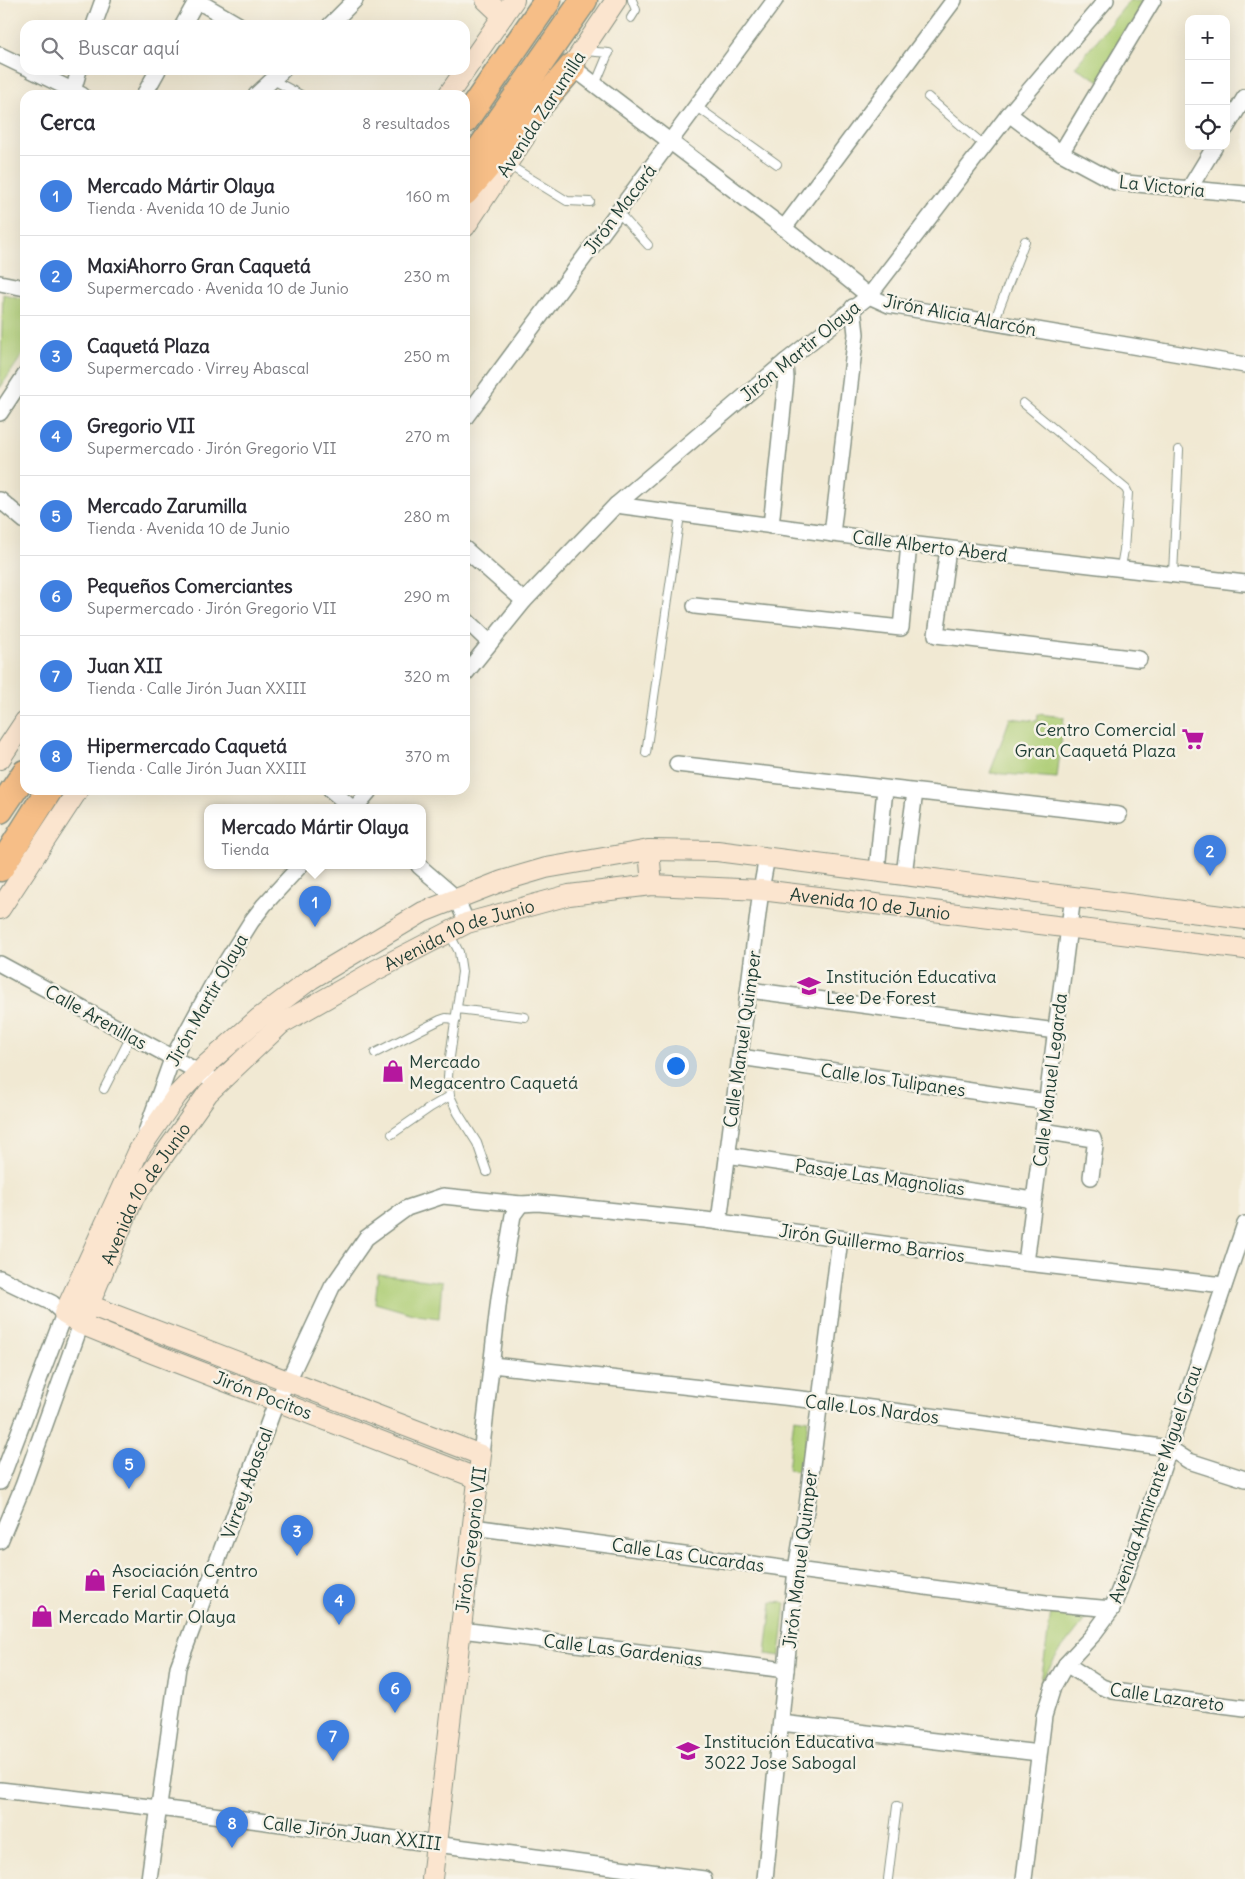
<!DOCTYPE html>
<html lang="es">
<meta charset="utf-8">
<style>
body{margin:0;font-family:Delius,sans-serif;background:#f7f7f7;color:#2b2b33}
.controls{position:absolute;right:15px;top:15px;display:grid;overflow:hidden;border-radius:10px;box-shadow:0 5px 20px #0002}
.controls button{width:45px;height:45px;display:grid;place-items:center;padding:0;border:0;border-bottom:1px solid #e1e1e2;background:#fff;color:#2b2b33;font:25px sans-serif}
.you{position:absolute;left:675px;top:1065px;width:18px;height:18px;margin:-12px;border:4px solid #fff;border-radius:50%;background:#1a73e8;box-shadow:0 0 0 8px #1a73e833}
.badge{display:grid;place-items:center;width:32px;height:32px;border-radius:50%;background:#db2777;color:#fff;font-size:16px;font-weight:700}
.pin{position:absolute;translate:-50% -41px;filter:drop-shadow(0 1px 2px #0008)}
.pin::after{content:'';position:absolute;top:26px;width:18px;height:15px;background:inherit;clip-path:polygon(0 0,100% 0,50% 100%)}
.popup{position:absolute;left:204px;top:804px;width:222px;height:65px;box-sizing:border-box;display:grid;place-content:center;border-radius:10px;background:#fff;filter:drop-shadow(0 1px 4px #0005);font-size:16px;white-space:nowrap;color:#7c7c81}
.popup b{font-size:19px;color:#2b2b33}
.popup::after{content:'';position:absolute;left:50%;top:100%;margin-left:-10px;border:10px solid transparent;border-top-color:#fff}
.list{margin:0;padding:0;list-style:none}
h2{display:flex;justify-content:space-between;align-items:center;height:65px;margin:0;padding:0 20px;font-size:21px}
h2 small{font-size:16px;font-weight:400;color:#7c7c81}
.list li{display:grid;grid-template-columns:32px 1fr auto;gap:15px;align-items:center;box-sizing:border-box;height:80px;padding:0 20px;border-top:1px solid #e1e1e2}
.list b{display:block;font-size:19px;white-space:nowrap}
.list p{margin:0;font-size:16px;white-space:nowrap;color:#7c7c81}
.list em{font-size:16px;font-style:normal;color:#7c7c81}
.icon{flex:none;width:28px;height:28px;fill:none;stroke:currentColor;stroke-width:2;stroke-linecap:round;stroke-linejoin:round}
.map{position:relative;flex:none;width:1245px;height:1879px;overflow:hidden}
.search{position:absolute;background:#fff;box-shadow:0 5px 20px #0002;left:20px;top:20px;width:450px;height:55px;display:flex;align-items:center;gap:12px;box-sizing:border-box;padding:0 18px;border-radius:15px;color:#7c7c81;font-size:19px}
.panel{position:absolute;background:#fff;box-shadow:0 5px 20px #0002;left:20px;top:90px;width:450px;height:705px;border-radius:15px}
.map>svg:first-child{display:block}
.green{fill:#adcd75;stroke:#668554}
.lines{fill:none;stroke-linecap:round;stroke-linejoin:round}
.lane-casing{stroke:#889384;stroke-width:10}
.street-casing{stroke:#889384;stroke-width:18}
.secondary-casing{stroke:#889384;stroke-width:22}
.highway-casing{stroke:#889384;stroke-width:29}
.lane{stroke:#fff;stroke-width:8}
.street{stroke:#fff;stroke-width:15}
.secondary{stroke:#fbe5cf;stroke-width:20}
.highway{stroke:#f6be87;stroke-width:26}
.labels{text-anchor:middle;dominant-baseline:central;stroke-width:5;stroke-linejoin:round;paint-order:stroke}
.street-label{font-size:18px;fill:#1f3d34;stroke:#f7f3e8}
.poi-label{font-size:18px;fill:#1f3d34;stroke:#f7f3e8;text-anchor:start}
</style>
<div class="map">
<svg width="1245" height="1879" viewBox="0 0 1245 1879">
<rect width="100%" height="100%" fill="#f7f3e8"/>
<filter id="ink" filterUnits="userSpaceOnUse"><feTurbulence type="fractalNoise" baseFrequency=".02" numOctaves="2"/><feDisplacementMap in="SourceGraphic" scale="10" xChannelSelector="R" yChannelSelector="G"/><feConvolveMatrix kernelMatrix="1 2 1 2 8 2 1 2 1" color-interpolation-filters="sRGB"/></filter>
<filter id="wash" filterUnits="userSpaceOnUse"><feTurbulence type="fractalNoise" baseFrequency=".0096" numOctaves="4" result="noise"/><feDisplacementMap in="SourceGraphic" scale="20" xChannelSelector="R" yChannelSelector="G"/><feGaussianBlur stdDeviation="1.12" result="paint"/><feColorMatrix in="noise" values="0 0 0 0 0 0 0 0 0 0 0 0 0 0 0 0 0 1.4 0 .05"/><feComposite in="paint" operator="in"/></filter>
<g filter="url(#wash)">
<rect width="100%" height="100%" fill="#f1e9d3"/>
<g class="green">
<polygon points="1130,0 1147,0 1100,81 1075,67"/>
<polygon points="3,294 25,299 25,351 0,388"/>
<polygon points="1038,714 1064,717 1057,778 990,773 1010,718 1037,721"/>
<polygon points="378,1274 442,1282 439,1318 417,1315 375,1303"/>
<polygon points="794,1418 808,1420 802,1472 788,1470"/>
<polygon points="772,1602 786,1603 780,1656 766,1654"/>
<polygon points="1051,1612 1087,1617 1057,1655 1041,1682"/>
</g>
</g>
<g filter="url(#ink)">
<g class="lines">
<defs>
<g id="lane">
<polyline points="631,18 636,10 632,0"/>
<polyline points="584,51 609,53"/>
<polyline points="273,80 301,95"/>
<polyline points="595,85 608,54"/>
<polyline points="928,97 985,146"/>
<polyline points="696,106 777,164"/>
<polyline points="507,164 567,201 590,202"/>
<polyline points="618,212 648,245"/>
<polyline points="994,322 1025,241"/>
<polyline points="1023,403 1126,489 1128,493 1124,550 1121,567"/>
<polyline points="1173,574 1179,450"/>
<polyline points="646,753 680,515"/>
<polyline points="449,933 459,952 462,972 449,1064 448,1077 450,1096 458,1113 477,1143 487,1172"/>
<polyline points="457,1009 525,1017"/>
<polyline points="375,1053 440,1020 446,1018 456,1019"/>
<polyline points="104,1089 131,1036"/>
<polyline points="392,1134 431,1107 450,1096"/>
<polyline points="888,1879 897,1806"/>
</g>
<g id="street">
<polyline points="196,0 239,25"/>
<polyline points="94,25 103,0"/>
<polyline points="183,25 197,0"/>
<polyline points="330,25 355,0"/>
<polyline points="0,55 25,67"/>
<polyline points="572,67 784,228 869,296 889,305 1245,365"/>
<polyline points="31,70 82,95"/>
<polyline points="72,95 79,70"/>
<polyline points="144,95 158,70"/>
<polyline points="256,95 283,70"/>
<polyline points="1009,114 1061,153 1115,182 1245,194"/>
<polyline points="1226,128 1245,97"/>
<polyline points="1061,153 1153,0"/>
<polyline points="1189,189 1215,146"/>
<polyline points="784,228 954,0"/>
<polyline points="0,283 25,288"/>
<polyline points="0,413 25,375"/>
<polyline points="465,418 775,0"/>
<polyline points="0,500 25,521"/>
<polyline points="616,505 909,544 1245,583"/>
<polyline points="771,526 786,379 785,362"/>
<polyline points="832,534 856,334 853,307"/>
<polyline points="465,549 524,601"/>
<polyline points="948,549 936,635 1139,659"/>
<polyline points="695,606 901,628 909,544"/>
<polyline points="465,619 490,643"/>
<polyline points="465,674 524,601 616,505 785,362 869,296 1009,114 1106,0"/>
<polyline points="677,764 1119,815"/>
<polyline points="331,790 352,808"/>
<polyline points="355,808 370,790"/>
<polyline points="419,866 456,898 467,923"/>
<polyline points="877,870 885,789"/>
<polyline points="904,874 915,792"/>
<polyline points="0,964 219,1083"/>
<polyline points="749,990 1056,1031"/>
<polyline points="740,1057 1047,1102"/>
<polyline points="1043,1131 1093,1139 1095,1146 1091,1177"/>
<polyline points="146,1132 172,1059 216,978 251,922 264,905 300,866"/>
<polyline points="727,1155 1034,1200"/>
<polyline points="719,1222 761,890 767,857"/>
<polyline points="1026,1263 1073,896"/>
<polyline points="0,1278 52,1303 64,1314 0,1482"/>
<polyline points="492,1365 819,1401 1169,1448 1189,1461 1245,1479"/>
<polyline points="481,1455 499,1298 513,1215 521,1204"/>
<polyline points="473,1527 1046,1603 1112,1609"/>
<polyline points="0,1541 23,1486 81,1324"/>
<polyline points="461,1630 786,1670"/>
<polyline points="1066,1664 1102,1687 1113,1691 1245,1708"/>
<polyline points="781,1723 1039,1753"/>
<polyline points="0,1790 159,1808 704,1879"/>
<polyline points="149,1879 178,1667 277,1400 288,1381 332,1287 366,1238 407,1208 443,1196 521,1204 538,1203 705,1220 1026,1263 1224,1285"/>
<polyline points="765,1879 796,1569 807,1505 840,1239"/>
<polyline points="1024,1879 1044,1716 1053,1687 1066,1664 1092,1636 1112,1609 1137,1544 1245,1224"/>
</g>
<g id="secondary">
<polyline points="486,0 503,16"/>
<polyline points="563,79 616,0"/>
<polyline points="448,95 514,0"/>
<polyline points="465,227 525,137"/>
<polyline points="0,759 25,721"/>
<polyline points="649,850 652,885"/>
<polyline points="0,909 78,790"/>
<polyline points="76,1303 89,1305 481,1455 432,1879"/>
<path id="s1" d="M 81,1324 L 134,1197 L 208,1093 L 281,1024 L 376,970 L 467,923 L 569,895 L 652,885 L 761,890 L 1245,949"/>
<polyline points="479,1479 152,1353 81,1324 64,1314 139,1150 177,1095 207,1064 259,1018 311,979 423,912 502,881 546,868 649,850 717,851 1245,919"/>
</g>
<g id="highway">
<polyline points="465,120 548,0"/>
<polyline points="465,171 584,0"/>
<polyline points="465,192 572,67"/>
<polyline points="0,810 25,773"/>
<polyline points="0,868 49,790"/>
</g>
</defs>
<use href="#lane" class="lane-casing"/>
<use href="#street" class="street-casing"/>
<use href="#secondary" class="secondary-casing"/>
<use href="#highway" class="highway-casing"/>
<use href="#lane" class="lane"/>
<use href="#street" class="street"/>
<use href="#secondary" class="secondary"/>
<use href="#highway" class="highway"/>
</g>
</g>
<defs>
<symbol id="supermarket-bare" viewBox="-9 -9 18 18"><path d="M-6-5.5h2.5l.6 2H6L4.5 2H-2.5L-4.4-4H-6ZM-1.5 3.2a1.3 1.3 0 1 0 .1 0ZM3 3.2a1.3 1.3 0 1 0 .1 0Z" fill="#b5179e" stroke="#f7f3e8" stroke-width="2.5" paint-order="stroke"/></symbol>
<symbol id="school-bare" viewBox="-9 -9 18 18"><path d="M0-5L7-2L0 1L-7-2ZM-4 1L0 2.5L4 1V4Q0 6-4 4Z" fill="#b5179e" stroke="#f7f3e8" stroke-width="2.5" paint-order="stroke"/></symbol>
<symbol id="shop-bare" viewBox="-9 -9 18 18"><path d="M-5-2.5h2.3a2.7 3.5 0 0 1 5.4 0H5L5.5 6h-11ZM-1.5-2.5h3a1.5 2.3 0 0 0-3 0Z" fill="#b5179e" stroke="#f7f3e8" stroke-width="2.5" paint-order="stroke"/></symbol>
</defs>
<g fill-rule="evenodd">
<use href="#supermarket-bare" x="1177" y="723" width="32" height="32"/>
<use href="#school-bare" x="793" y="970" width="32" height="32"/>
<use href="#shop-bare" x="377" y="1055" width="32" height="32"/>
<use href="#shop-bare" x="79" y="1564" width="32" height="32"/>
<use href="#shop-bare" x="26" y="1600" width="32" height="32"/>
<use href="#school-bare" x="672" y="1735" width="32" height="32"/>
</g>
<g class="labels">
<g class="street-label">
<text transform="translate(541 114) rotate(-57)">Avenida Zarumilla</text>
<text transform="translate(1162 186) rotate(6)">La Victoria</text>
<text transform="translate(620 209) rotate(-53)">Jirón Macará</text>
<text transform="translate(960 315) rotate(11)">Jirón Alicia Alarcón</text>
<text transform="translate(800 351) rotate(-39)">Jirón Martir Olaya</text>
<text transform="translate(930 546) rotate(7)">Calle Alberto Aberd</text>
<text stroke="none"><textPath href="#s1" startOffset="986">Avenida 10 de Junio</textPath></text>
<text stroke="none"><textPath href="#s1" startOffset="566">Avenida 10 de Junio</textPath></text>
<text transform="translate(207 1000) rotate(-61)">Jirón Martir Olaya</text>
<text transform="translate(96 1017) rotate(29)">Calle Arenillas</text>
<text transform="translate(742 1039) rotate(-82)">Calle Manuel Quimper</text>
<text transform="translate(893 1080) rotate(8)">Calle los Tulipanes</text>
<text transform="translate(1050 1080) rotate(-83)">Calle Manuel Legarda</text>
<text transform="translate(880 1177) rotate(8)">Pasaje Las Magnolias</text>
<text stroke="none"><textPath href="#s1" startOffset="146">Avenida 10 de Junio</textPath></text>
<text transform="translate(872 1243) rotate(8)">Jirón Guillermo Barrios</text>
<text transform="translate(263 1395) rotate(21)">Jirón Pocitos</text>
<text transform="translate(872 1409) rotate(7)">Calle Los Nardos</text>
<text transform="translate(247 1483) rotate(-70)">Virrey Abascal</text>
<text transform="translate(1155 1484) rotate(-71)">Avenida Almirante Miguel Grau</text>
<text transform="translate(471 1540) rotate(-83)">Jirón Gregorio VII</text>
<text transform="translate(688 1555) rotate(8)">Calle Las Cucardas</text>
<text transform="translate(800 1559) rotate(-83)">Jirón Manuel Quimper</text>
<text transform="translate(623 1650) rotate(7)">Calle Las Gardenias</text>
<text transform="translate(1167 1697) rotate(8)">Calle Lazareto</text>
<text transform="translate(352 1833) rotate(7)">Calle Jirón Juan XXIII</text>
</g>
<g class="poi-label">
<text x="1176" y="729" text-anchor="end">Centro Comercial<tspan x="1176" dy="21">Gran Caquetá Plaza</tspan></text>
<text x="826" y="976">Institución Educativa<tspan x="826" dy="21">Lee De Forest</tspan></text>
<text x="409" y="1061">Mercado<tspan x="409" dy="21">Megacentro Caquetá</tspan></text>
<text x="112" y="1570">Asociación Centro<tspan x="112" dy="21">Ferial Caquetá</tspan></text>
<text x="58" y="1616">Mercado Martir Olaya</text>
<text x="704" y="1741">Institución Educativa<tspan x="704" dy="21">3022 Jose Sabogal</tspan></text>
</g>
</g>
</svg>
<div class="controls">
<button>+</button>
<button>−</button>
<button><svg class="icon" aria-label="locate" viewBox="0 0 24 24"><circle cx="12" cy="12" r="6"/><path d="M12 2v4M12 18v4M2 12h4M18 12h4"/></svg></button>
</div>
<div class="you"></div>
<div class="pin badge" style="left:315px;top:927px;background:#3f7fe0">1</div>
<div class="popup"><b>Mercado Mártir Olaya</b>Tienda</div>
<div class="pin badge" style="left:1210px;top:876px;background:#3f7fe0">2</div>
<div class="pin badge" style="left:297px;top:1556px;background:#3f7fe0">3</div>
<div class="pin badge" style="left:339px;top:1625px;background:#3f7fe0">4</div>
<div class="pin badge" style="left:129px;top:1489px;background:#3f7fe0">5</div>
<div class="pin badge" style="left:395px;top:1713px;background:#3f7fe0">6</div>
<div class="pin badge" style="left:333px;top:1761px;background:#3f7fe0">7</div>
<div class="pin badge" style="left:232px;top:1848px;background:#3f7fe0">8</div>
<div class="search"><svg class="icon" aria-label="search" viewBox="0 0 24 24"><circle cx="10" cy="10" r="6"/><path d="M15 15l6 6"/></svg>Buscar aquí</div>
<section class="panel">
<h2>Cerca<small>8 resultados</small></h2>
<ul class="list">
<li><span class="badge" style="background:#3f7fe0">1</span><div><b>Mercado Mártir Olaya</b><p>Tienda · Avenida 10 de Junio</p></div><em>160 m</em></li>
<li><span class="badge" style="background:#3f7fe0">2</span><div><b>MaxiAhorro Gran Caquetá</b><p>Supermercado · Avenida 10 de Junio</p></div><em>230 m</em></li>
<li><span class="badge" style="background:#3f7fe0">3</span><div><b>Caquetá Plaza</b><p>Supermercado · Virrey Abascal</p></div><em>250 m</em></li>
<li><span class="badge" style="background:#3f7fe0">4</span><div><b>Gregorio VII</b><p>Supermercado · Jirón Gregorio VII</p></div><em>270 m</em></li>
<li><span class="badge" style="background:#3f7fe0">5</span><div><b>Mercado Zarumilla</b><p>Tienda · Avenida 10 de Junio</p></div><em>280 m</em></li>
<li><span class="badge" style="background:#3f7fe0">6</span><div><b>Pequeños Comerciantes</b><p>Supermercado · Jirón Gregorio VII</p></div><em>290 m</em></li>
<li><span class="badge" style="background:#3f7fe0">7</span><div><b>Juan XII</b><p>Tienda · Calle Jirón Juan XXIII</p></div><em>320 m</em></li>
<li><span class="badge" style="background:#3f7fe0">8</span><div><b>Hipermercado Caquetá</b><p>Tienda · Calle Jirón Juan XXIII</p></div><em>370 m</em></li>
</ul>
</section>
</div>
